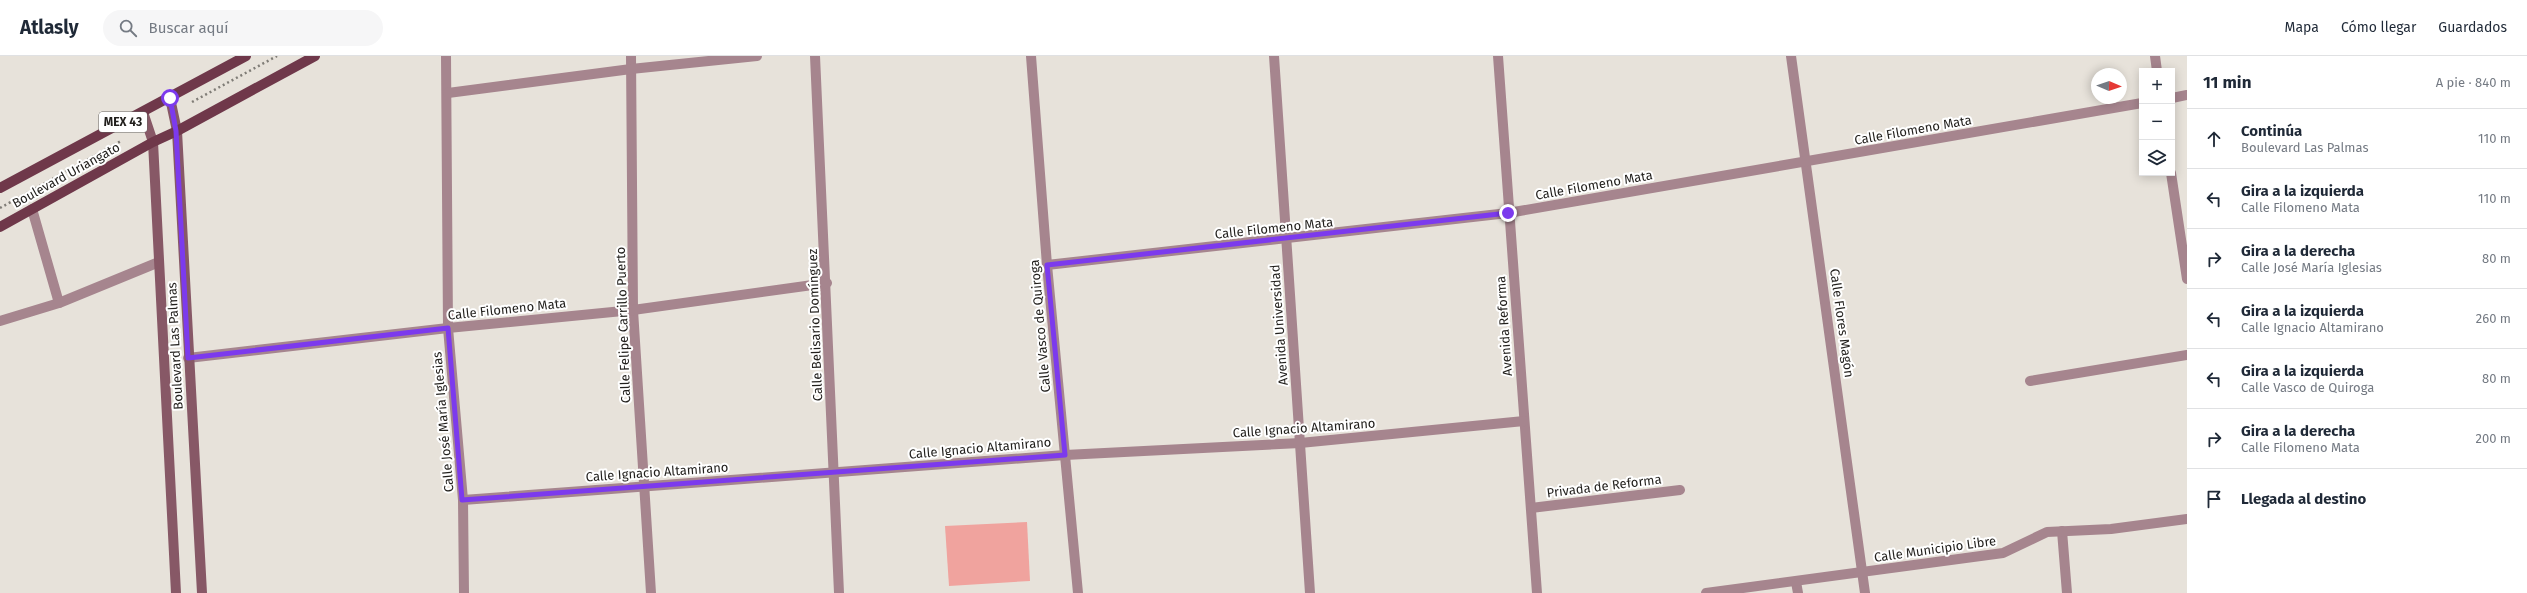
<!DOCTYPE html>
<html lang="es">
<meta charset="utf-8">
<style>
body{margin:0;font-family:"Fira Sans",sans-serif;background:#f6f6f7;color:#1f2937}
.controls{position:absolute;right:12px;top:12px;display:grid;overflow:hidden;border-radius:0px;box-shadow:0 2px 10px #0003}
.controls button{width:36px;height:36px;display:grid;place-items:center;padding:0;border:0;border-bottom:1px solid #e0e1e3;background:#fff;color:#1f2937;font:20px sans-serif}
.compass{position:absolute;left:2091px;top:12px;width:36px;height:36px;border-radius:50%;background:#fff;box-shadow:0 2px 10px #0003;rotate:92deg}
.stop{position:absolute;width:12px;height:12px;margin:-9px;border:3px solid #7c3aed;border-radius:50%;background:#fff}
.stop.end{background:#7c3aed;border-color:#fff;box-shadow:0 1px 4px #0008}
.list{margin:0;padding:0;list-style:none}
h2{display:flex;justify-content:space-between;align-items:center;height:52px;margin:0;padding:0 16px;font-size:17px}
h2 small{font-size:13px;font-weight:400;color:#747a83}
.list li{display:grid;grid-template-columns:26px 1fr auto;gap:12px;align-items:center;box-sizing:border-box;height:60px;padding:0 16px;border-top:1px solid #e0e1e3}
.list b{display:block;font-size:15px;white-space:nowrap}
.list p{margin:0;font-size:13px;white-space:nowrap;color:#747a83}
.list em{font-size:13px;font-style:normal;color:#747a83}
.icon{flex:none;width:22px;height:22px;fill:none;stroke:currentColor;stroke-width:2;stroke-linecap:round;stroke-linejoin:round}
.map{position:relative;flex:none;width:2187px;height:537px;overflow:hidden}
header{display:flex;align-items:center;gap:24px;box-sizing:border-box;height:56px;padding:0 20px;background:#fff;border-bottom:1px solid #e0e1e3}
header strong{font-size:19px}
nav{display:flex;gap:22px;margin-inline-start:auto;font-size:14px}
.search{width:280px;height:36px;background:#f6f6f7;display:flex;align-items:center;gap:10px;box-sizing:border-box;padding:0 14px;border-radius:22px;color:#747a83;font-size:15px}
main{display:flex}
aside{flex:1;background:#fff}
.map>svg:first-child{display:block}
.building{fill:#f0a39e}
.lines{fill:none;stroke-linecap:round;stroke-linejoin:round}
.path{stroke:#7f7c76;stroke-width:2.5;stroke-dasharray:2 3;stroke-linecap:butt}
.street{stroke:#a6858e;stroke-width:10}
.secondary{stroke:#875866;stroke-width:10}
.primary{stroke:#6f384a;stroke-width:10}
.route{stroke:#7c3aed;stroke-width:5}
.labels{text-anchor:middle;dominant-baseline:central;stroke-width:4;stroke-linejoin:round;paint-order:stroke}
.shield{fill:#fff;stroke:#646260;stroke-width:1}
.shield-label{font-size:12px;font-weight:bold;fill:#211f1c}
.street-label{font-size:13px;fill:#211f1c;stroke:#fff}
</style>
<header>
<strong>Atlasly</strong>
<div class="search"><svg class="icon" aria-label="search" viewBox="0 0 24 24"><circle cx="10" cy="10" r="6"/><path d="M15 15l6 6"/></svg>Buscar aquí</div>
<nav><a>Mapa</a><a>Cómo llegar</a><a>Guardados</a></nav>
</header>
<main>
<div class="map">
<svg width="2187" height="537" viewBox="0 0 2187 537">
<rect width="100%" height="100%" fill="#e7e2da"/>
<polygon class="building" points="1027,466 1030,525 949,530 945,470"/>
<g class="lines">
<g class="path">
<polyline points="192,46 277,0"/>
<polyline points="0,152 121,85"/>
</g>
<g class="street">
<polyline points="446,0 448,272 463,444 464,537"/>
<polyline points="631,0 633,254 651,537"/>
<polyline points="815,0 839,537"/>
<polyline points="1031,0 1047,209 1078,537"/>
<polyline points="1274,0 1310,537"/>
<polyline points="1498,0 1537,537"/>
<polyline points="1791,0 1865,537"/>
<polyline points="2155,0 2157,15"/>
<polyline points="448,37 631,13 757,0"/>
<polyline points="2172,42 2187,39"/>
<polyline points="2171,117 2187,223"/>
<polyline points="32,153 59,247"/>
<polyline points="1047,209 1508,157 2142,47"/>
<polyline points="0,265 59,247 159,206"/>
<polyline points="188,302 448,272 633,254 827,227"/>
<polyline points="2030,325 2187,299"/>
<polyline points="463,444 1065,399 1300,387 1524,365"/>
<polyline points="1531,452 1680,434"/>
<polyline points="2062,475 2067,537"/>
<polyline points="1796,526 1798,537"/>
<polyline points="1706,537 2003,497 2047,476 2111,473 2187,463"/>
</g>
<g class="secondary">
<polyline points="170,42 177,75 202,537"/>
<polyline points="143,56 153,86 176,537"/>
</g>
<g class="primary">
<polyline points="0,132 246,0"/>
<polyline points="0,171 153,86 177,75 315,0"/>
</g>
</g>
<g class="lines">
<polyline class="route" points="170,42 176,75 188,302 448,272 462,444 1065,399 1047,209 1508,157"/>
</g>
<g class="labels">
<rect class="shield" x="99" y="56" width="48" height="20" rx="3"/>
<g class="shield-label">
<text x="123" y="66">MEX 43</text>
</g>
<g class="street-label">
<text transform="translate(1913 74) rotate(-10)">Calle Filomeno Mata</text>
<text transform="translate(66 119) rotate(-29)">Boulevard Uriangato</text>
<text transform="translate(1594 129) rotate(-10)">Calle Filomeno Mata</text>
<text transform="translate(1274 172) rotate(-6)">Calle Filomeno Mata</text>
<text transform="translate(507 253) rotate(-6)">Calle Filomeno Mata</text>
<text transform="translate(1842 267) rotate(82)">Calle Flores Magón</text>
<text transform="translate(623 269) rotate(-92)">Calle Felipe Carrillo Puerto</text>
<text transform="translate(815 269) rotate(-92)">Calle Belisario Domínguez</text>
<text transform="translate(1279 269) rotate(-94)">Avenida Universidad</text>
<text transform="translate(1040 270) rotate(-95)">Calle Vasco de Quiroga</text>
<text transform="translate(1504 270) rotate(-94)">Avenida Reforma</text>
<text transform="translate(175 290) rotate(-93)">Boulevard Las Palmas</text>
<text transform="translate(443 366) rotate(-95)">Calle José María Iglesias</text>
<text transform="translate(1304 372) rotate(-4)">Calle Ignacio Altamirano</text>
<text transform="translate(980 392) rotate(-5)">Calle Ignacio Altamirano</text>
<text transform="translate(657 416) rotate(-4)">Calle Ignacio Altamirano</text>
<text transform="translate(1604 430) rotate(-7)">Privada de Reforma</text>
<text transform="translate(1935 493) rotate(-8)">Calle Municipio Libre</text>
</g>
</g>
</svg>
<div class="controls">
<button>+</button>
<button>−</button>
<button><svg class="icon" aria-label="layers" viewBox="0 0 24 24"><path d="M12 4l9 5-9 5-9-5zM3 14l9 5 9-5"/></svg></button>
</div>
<svg class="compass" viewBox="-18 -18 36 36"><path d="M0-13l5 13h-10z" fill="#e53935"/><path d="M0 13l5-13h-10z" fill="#747a83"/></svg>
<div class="stop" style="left:170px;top:42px"></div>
<div class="stop end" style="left:1508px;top:157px"></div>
</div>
<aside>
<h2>11 min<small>A pie · 840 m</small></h2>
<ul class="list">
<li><svg class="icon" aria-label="ahead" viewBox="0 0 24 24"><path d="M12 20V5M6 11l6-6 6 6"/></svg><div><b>Continúa</b><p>Boulevard Las Palmas</p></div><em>110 m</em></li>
<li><svg class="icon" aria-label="left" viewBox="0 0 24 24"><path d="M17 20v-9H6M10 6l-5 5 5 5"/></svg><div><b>Gira a la izquierda</b><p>Calle Filomeno Mata</p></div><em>110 m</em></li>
<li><svg class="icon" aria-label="right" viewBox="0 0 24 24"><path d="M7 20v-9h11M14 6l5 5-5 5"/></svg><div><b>Gira a la derecha</b><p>Calle José María Iglesias</p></div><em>80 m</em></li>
<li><svg class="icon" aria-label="left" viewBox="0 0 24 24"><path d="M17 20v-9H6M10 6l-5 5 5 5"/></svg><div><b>Gira a la izquierda</b><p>Calle Ignacio Altamirano</p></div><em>260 m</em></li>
<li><svg class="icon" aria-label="left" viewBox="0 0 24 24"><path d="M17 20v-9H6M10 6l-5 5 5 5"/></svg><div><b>Gira a la izquierda</b><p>Calle Vasco de Quiroga</p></div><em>80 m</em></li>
<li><svg class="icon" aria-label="right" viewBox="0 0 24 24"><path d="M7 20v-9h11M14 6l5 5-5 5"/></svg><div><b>Gira a la derecha</b><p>Calle Filomeno Mata</p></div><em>200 m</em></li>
<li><svg class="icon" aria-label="arrive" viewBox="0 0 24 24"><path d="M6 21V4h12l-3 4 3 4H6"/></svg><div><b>Llegada al destino</b></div></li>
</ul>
</aside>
</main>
